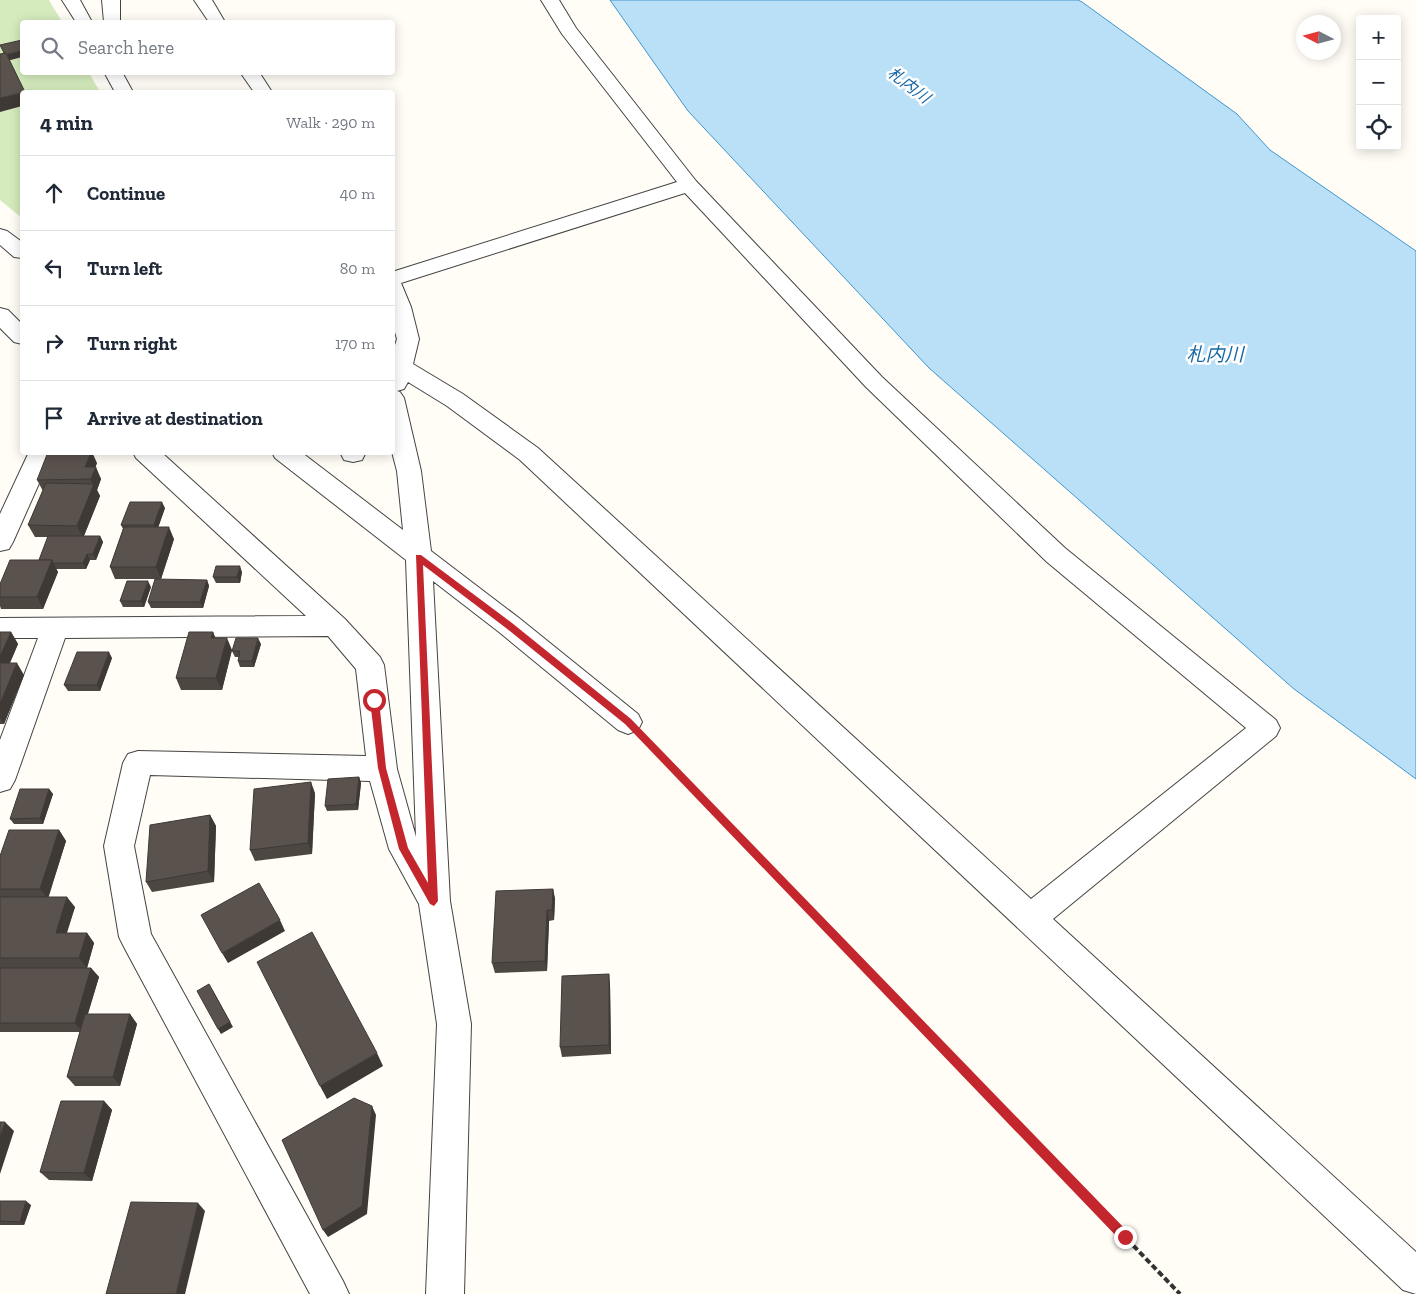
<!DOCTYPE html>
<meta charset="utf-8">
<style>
body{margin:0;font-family:"Zilla Slab","Noto Sans JP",serif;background:#f6f6f7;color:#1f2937}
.controls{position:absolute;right:15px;top:15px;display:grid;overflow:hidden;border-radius:5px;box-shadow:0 2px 12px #0003}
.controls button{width:45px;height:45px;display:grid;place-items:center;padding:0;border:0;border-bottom:1px solid #e0e1e3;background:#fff;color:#1f2937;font:25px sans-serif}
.compass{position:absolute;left:1296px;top:15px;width:45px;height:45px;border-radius:50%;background:#fff;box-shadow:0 2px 12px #0003;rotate:276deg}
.stop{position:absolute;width:15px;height:15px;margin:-11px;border:4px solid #c4262e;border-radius:50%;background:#fff}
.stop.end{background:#c4262e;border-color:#fff;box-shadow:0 1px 5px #0008}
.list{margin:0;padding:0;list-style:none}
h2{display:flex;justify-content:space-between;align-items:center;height:65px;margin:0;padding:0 20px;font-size:21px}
h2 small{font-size:16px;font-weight:400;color:#747a83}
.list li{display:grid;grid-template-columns:32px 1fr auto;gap:15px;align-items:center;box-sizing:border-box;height:75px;padding:0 20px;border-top:1px solid #e0e1e3}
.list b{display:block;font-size:19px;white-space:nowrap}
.list em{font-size:16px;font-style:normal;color:#747a83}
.icon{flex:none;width:28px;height:28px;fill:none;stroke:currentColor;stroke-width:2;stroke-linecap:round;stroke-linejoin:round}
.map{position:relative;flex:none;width:1416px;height:1294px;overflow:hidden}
.search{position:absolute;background:#fff;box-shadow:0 2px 12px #0003;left:20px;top:20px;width:375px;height:55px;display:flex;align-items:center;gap:12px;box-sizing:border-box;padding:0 18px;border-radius:5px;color:#747a83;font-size:19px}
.panel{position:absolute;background:#fff;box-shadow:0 2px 12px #0003;left:20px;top:90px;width:375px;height:365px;border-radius:5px}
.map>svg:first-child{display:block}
.green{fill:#d5ebbd}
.water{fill:#b9e0f7;stroke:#3f96cf}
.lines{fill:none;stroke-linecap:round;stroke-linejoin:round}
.minor-casing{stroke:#444;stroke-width:2}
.path-far1{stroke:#333;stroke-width:3;stroke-dasharray:4.5 2.5;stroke-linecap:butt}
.path{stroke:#333;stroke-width:4;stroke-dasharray:6 3;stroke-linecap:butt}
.minor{fill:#fff;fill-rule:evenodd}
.wall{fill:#4d4742}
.shaded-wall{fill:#3f3936}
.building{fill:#5a524d;stroke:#3f3936}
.route{fill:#c4262e}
.labels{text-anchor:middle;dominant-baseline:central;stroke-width:5;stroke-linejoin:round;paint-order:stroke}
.far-water-label{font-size:16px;font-style:italic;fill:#1768a6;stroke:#fff}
.water-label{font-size:19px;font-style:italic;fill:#1768a6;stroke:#fff}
</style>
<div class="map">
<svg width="1416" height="1294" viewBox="0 0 1416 1294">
<rect width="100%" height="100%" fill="#fffdf5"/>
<polygon class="green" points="0,0 49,0 62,22 22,22 22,72 89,73 100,92 22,92 22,218 0,200"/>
<polygon class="water" points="610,0 1078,0 1082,2 1237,114 1270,150 1416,251 1416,779 1294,689 929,368 688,111"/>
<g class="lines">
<defs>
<g id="minor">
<polygon points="62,0 80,0 92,22 76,22"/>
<polygon points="102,0 120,0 120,22 104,22"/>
<polygon points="194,0 212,0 225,22 209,22"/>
<path d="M 541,0 L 559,0 L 576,28 L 696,181 L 882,377 L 1065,548 L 1276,720 L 1280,728 L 1276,736 L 1053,919 L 1416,1252 L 1416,1294 L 1403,1290 L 520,460 L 447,406 L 408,382 L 404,389 L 397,391 L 400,392 L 404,398 L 421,471 L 431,551 L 519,618 L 638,714 L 642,722 L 638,730 L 628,734 L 618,730 L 499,632 L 433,581 L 450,901 L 471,1024 L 464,1294 L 426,1294 L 437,1024 L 419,904 L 389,849 L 370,781 L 150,775 L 134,846 L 151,934 L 343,1281 L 349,1294 L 310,1294 L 124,947 L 119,937 L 104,846 L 123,763 L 128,754 L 138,751 L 366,756 L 356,669 L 328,636 L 65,638 L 15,780 L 10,789 L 0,792 L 0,740 L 38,638 L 0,638 L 0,618 L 306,616 L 136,458 L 133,452 L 161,452 L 345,619 L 380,657 L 384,665 L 397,769 L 416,837 L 406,560 L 275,458 L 272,452 L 301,452 L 403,530 L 397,471 L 392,452 L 392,354 L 397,339 L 392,322 L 392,272 L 677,182 L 562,34 ZM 685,193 L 866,387 L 1047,562 L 1246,728 L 1031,899 L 538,448 L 463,394 L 413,364 L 419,339 L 411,307 L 401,283 Z"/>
<polygon points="104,72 122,72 133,92 115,92"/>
<polygon points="240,72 259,72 272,92 254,92"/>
<polygon points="0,229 7,231 22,242 22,258 14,257 0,245"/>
<polygon points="0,308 8,310 22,324 22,344 14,342 0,328"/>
<polygon points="29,452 53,452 13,542 9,549 0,551 0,514"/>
<polygon points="340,452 364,452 365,454 362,460 353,462 344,460"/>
</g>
</defs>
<use href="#minor" class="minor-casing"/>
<polyline class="path-far1" points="649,744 653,748"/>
<polyline class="path" points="652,747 1180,1294"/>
<use href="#minor" class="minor"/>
</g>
<g class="wall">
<polygon points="97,463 95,467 101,479 97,490 100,496 84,536 100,536 103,542 96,560 90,560 86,569 56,569 58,572 43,609 1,609 0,606 0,584 39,560 48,537 35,537 28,525 43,491 37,480"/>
<polygon points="165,508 158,527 174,539 161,579 115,579 110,567 123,529 121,525"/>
<polygon points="242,572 240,583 216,583 213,577"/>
<polygon points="207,580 209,586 203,608 151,608 148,602"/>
<polygon points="151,587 144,607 123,607 120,601"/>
<polygon points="0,632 11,632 18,644 10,663 24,675 4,724 0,724"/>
<polygon points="213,632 215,638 232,650 222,690 181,690 176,678"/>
<polygon points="261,644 254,667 240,667 238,661 239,657 235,657 232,651"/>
<polygon points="112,658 100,691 68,691 64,685"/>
<polygon points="359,777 361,783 358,810 327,811 325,806"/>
<polygon points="49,789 53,794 43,824 14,824 10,819"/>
<polygon points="315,793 312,854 255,861 250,850"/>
<polygon points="210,815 216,826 214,882 152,892 146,882"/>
<polygon points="59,830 66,841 48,897 75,907 67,933 87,933 94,943 87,968 91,968 99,977 88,1014 130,1014 137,1024 120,1086 75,1086 67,1077 80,1032 0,1032 0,856"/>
<polygon points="553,889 555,899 554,920 549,921 547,971 495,973 492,963"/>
<polygon points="610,984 611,1054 562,1057 560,1047"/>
<polygon points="104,1101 112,1110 92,1181 49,1180 40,1172"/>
<polygon points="0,1201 31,1205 24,1225 0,1225"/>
</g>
<g class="shaded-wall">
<polygon points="22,51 22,57 7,61 4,55"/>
<polygon points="22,93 22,106 0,112 0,98"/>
<polygon points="91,452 92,452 97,463 92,477 96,467 101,479 97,490 100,496 83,538 77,526 93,485 85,467"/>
<polygon points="162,502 165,508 157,531 154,525"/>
<polygon points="169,527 174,539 161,579 156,567"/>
<polygon points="100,536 103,542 96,560 93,554"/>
<polygon points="87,554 90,560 86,569 83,563"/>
<polygon points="52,560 58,572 43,609 37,597"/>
<polygon points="240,566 242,572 240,583 237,577"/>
<polygon points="207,580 209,586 203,608 200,602"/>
<polygon points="148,581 151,587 144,607 141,601"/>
<polygon points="11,632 18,644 5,674 0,666 0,657"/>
<polygon points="213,632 218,644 211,638"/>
<polygon points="227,638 232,650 222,690 216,678"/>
<polygon points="258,638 261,644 254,667 252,661"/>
<polygon points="109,652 112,658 100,691 97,685"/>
<polygon points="17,663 24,675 4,724 0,718 0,704"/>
<polygon points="359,777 361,783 358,810 356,804"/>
<polygon points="311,782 315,793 312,854 308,843"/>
<polygon points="49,789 53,794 43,824 40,818"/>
<polygon points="210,815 216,826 214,882 208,871"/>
<polygon points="59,830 66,841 48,899 40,889"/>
<polygon points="553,889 555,899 554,920 552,910"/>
<polygon points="67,897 75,907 63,943 56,933"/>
<polygon points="547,910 549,921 547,971 545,961"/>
<polygon points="280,920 285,931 228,963 222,953"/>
<polygon points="87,933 94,943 87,968 79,958"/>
<polygon points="91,968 99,977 82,1032 75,1023"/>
<polygon points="609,974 610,984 611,1054 609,1045"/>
<polygon points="212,989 233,1027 221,1034 218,1029"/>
<polygon points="130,1014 137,1024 120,1086 113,1077"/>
<polygon points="377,1053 383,1066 327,1099 320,1086"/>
<polygon points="104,1101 112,1110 92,1181 84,1173"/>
<polygon points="372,1106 376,1115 367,1214 328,1237 323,1230"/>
<polygon points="5,1122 14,1131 0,1174 0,1137"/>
<polygon points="26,1201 31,1205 24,1225 20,1222"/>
<polygon points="198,1203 205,1211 185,1294 176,1294"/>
</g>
<g class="building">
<polygon points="22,40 22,51 7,54 6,53 4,53 0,45"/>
<polygon points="6,53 25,92 0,98 0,54"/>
<polygon points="48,452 91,452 85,467 96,467 91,479 37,480"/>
<polygon points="46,483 94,484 77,526 28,525"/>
<polygon points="130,502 162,502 154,525 121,525"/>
<polygon points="124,527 169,527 156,567 110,567"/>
<polygon points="48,536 100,536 93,554 87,554 83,563 53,563 52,560 39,560"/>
<polygon points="10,560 52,560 37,597 0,597 0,584"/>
<polygon points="216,566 240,566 237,577 213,577"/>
<polygon points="155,579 207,580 200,602 148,602"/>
<polygon points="127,581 148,581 141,601 120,601"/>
<polygon points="0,632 11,632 0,657"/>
<polygon points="189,632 213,632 211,638 227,638 216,678 176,678"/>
<polygon points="236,638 258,638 252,661 238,661 240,651 232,651"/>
<polygon points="77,652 109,652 97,685 64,685"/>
<polygon points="0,663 17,663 0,704"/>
<polygon points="359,777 356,804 325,806 328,779"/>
<polygon points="311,782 308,843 250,850 254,789"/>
<polygon points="20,789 49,789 40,818 10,819"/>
<polygon points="210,815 208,871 146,882 150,825"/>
<polygon points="9,830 59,830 40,889 0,889 0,856"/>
<polygon points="259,883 280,920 222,953 201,915"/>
<polygon points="553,889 552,910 547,910 545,961 492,963 496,891"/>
<polygon points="0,897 67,897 56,933 87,933 79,958 0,958"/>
<polygon points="312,932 377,1053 320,1086 257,962"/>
<polygon points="0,968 91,968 75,1023 0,1023"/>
<polygon points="609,974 609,1045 560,1047 562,976"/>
<polygon points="209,984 230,1022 218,1029 197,991"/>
<polygon points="85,1014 130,1014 113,1077 67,1077"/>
<polygon points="354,1098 372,1106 362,1206 323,1230 282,1140"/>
<polygon points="61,1101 104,1101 84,1173 40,1172"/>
<polygon points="0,1122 5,1122 0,1137"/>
<polygon points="0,1201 26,1201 20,1222 0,1221"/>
<polygon points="131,1202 198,1203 176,1294 106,1294"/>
</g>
<polygon class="route" points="416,555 421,555 512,623 631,719 1129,1233 1131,1237 1129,1241 1125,1242 1121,1241 625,724 506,628 423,565 438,901 434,906 430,904 399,849 378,768 370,700 374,696 379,700 386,768 408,848 428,883"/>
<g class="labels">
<g class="far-water-label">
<text transform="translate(909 85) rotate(37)">札内川</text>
</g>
<g class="water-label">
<text x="1215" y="354">札内川</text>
</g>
</g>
</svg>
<div class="controls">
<button>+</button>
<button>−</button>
<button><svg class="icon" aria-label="locate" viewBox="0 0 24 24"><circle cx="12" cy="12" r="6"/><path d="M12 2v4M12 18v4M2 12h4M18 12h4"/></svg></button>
</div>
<svg class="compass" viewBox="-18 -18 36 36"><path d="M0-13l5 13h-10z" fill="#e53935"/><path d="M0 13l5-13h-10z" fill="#747a83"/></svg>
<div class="stop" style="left:374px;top:700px"></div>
<div class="stop end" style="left:1125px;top:1237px"></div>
<div class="search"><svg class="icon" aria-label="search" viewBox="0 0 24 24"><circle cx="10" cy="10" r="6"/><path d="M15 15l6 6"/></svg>Search here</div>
<section class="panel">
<h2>4 min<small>Walk · 290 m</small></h2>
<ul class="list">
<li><svg class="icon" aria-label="ahead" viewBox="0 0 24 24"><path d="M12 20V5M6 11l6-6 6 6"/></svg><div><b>Continue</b></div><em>40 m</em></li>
<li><svg class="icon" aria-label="left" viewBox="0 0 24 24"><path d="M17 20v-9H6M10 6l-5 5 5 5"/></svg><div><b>Turn left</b></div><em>80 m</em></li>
<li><svg class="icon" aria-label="right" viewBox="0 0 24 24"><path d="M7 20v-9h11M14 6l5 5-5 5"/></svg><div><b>Turn right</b></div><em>170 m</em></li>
<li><svg class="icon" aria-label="arrive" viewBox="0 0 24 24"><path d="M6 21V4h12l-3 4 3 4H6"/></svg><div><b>Arrive at destination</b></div></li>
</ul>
</section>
</div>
